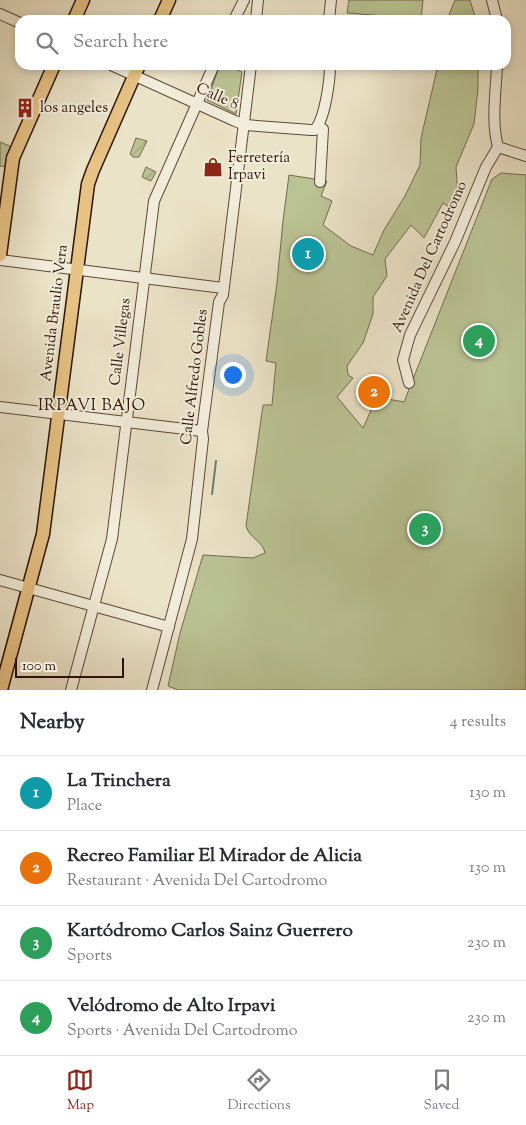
<!DOCTYPE html>
<meta charset="utf-8">
<style>
body{margin:0;font-family:"Sorts Mill Goudy",serif;background:#f7f7f7;color:#2b2b33}
.scale{position:absolute;left:15px;bottom:12px;width:109px;box-sizing:border-box;padding-left:5px;border:2px solid #2e1306;border-top:0;font-size:14px;line-height:18px;white-space:nowrap;color:#2e1306;-webkit-text-stroke:4px #f2eddb;paint-order:stroke}
.you{position:absolute;left:232px;top:374px;width:18px;height:18px;margin:-12px;border:4px solid #fff;border-radius:50%;background:#1a73e8;box-shadow:0 0 0 8px #1a73e833}
.badge{display:grid;place-items:center;width:32px;height:32px;border-radius:50%;background:#8f2418;color:#fff;font-size:16px;font-weight:700}
.pin{position:absolute;translate:-50% -50%;border:2px solid #fff;box-shadow:0 1px 5px #0006}
.list{margin:0;padding:0;list-style:none}
h2{display:flex;justify-content:space-between;align-items:center;height:65px;margin:0;padding:0 20px;font-size:21px}
h2 small{font-size:16px;font-weight:400;color:#7c7c81}
.list li{display:grid;grid-template-columns:32px 1fr auto;gap:15px;align-items:center;box-sizing:border-box;height:75px;padding:0 20px;border-top:1px solid #e1e1e2}
.list b{display:block;font-size:19px;white-space:nowrap}
.list p{margin:0;font-size:16px;white-space:nowrap;color:#7c7c81}
.list em{font-size:16px;font-style:normal;color:#7c7c81}
.icon{flex:none;width:28px;height:28px;fill:none;stroke:currentColor;stroke-width:2;stroke-linecap:round;stroke-linejoin:round}
.map{position:relative;flex:none;width:526px;height:690px;overflow:hidden}
.search{position:absolute;background:#fff;box-shadow:0 2px 8px #0003;left:15px;right:15px;top:15px;height:55px;display:flex;align-items:center;gap:12px;box-sizing:border-box;padding:0 18px;border-radius:15px;color:#7c7c81;font-size:19px}
.sheet{height:365px;background:#fff}
nav{display:flex;justify-content:space-around;align-items:center;box-sizing:border-box;height:70px;border-top:1px solid #e1e1e2;background:#fff;font-size:14px;color:#7c7c81}
nav a{display:grid;justify-items:center;gap:2px}
nav .on{color:#8f2418}
.map>svg:first-child{display:block}
.green{fill:#bac394;stroke:#746b4d}
.garden{fill:url(#garden-furrows);stroke:#746b4d}
.lines{fill:none;stroke-linecap:round;stroke-linejoin:round}
.stream{stroke:#6e7a71;stroke-width:2}
.minor-casing{stroke:#5d4736;stroke-width:12}
.major-casing{stroke:#2e1306;stroke-width:15}
.minor{stroke:#f2eddb;stroke-width:10}
.major{stroke:#e6c284;stroke-width:12}
.labels{text-anchor:middle;dominant-baseline:central;stroke-width:4;stroke-linejoin:round;paint-order:stroke}
.street-label{font-size:15px;fill:#2e1306;stroke:#f2eddb}
.poi-label{font-size:15px;fill:#2e1306;stroke:#f2eddb;text-anchor:start}
.neighbourhood-label{font-size:16px;letter-spacing:1px;fill:#2e1306;stroke:#f2eddb}
</style>
<div class="map">
<svg width="526" height="690" viewBox="0 0 526 690">
<defs>
<pattern id="garden-furrows" width="10" height="10" patternUnits="userSpaceOnUse" patternTransform="scale(1.25)"><rect width="10" height="10" fill="#bac394"/><path d="M-1 1l2-2M0 10L10 0M9 11l2-2" fill="none" stroke="#a0a77e"/></pattern>
</defs>
<rect width="100%" height="100%" fill="#ebe3c8"/>
<filter id="stains"><feTurbulence type="fractalNoise" baseFrequency=".004" numOctaves="4"/><feColorMatrix values="0 0 0 0 .2 0 0 0 0 .09 0 0 0 0 .02 0 0 0 .5 -.17"/></filter>
<radialGradient id="worn" r=".72"><stop offset=".6" stop-color="#630" stop-opacity="0"/><stop offset="1" stop-color="#630" stop-opacity=".3"/></radialGradient>
<g class="green">
<polygon points="349,0 423,0 421,20 389,20 385,16 347,13"/>
<polygon points="455,0 470,0 476,20 447,20"/>
<polygon points="220,65 227,65 242,72 236,114 207,100"/>
<path d="M 438,65 L 478,65 L 478,89 L 474,124 L 456,167 L 458,198 L 450,208 L 443,203 L 424,238 L 411,225 L 385,259 L 387,276 L 373,297 L 373,314 L 363,343 L 347,366 L 348,375 L 353,378 L 337,397 L 363,428 L 377,397 L 404,402 L 492,179 L 501,173 L 526,175 L 526,690 L 178,690 L 168,686 L 180,633 L 203,555 L 253,558 L 265,553 C 263,541 249,538 246,526 L 263,405 L 272,405 L 276,363 L 266,361 L 277,283 L 283,221 L 289,175 L 327,181 L 321,196 L 332,201 L 323,225 L 351,246 L 373,255 L 384,230 L 405,196 L 420,165 L 421,138 Z"/>
<polygon points="0,142 12,147 7,167 0,166"/>
</g>
<g class="garden">
<polygon points="136,138 147,141 139,157 133,157 130,154"/>
<polygon points="146,167 156,172 151,181 142,177"/>
</g>
<g class="lines">
<polyline class="stream" points="212,494 216,461"/>
<defs>
<g id="minor">
<polyline points="492,0 497,20"/>
<polyline points="0,14 20,23"/>
<polyline points="234,20 244,0"/>
<polyline points="256,20 258,0"/>
<polyline points="329,20 331,0"/>
<path d="M 111,65 L 235,121 L 245,125 L 311,130 L 315,130 C 325,118 330,81 330,65"/>
<path d="M 497,65 C 496,91 491,121 498,147"/>
<polyline points="498,147 526,156"/>
<polyline points="320,182 323,129"/>
<polyline points="0,260 223,288"/>
<polyline points="409,383 403,360 410,335 455,242 486,167 498,147"/>
<polyline points="0,407 202,431"/>
<polyline points="0,580 169,627"/>
<polyline points="71,690 112,539 154,201 214,65"/>
<polyline points="152,690 192,539 203,439 202,431 219,302 223,295 251,65"/>
</g>
<g id="major">
<polyline points="74,20 83,0"/>
<polyline points="160,20 169,0"/>
<polyline points="0,255 13,158 54,65"/>
<polyline points="1,690 43,534 88,184 93,170 139,65"/>
</g>
</defs>
<use href="#minor" class="minor-casing"/>
<use href="#major" class="major-casing"/>
<use href="#minor" class="minor"/>
<use href="#major" class="major"/>
</g>
<defs>
<symbol id="building-bare" viewBox="-9 -9 18 18"><path d="M-4-6H4V6H1V3H-1V6H-4ZM-2.5-4.3h1.7v1.8h-1.7ZM.8-4.3h1.7v1.8H.8ZM-2.5-1h1.7V.8h-1.7ZM.8-1h1.7V.8H.8Z" fill="#8f2418" stroke="#f2eddb" stroke-width="2.5" paint-order="stroke"/></symbol>
<symbol id="shop-bare" viewBox="-9 -9 18 18"><path d="M-5-2.5h2.3a2.7 3.5 0 0 1 5.4 0H5L5.5 6h-11ZM-1.5-2.5h3a1.5 2.3 0 0 0-3 0Z" fill="#8f2418" stroke="#f2eddb" stroke-width="2.5" paint-order="stroke"/></symbol>
</defs>
<g fill-rule="evenodd">
<use href="#building-bare" x="11" y="94" width="28" height="28"/>
<use href="#shop-bare" x="199" y="153" width="28" height="28"/>
</g>
<g class="labels">
<g class="street-label">
<text transform="translate(217 97) rotate(24)">Calle 8</text>
<text transform="translate(430 257) rotate(-66)">Avenida Del Cartodromo</text>
<text transform="translate(55 313) rotate(-83)">Avenida Braulio Vera</text>
<text transform="translate(121 342) rotate(-83)">Calle Villegas</text>
<text transform="translate(195 377) rotate(-83)">Calle Alfredo Gobles</text>
</g>
<g class="poi-label">
<text x="40" y="108">los angeles</text>
<text x="228" y="158">Ferretería<tspan x="228" dy="17">Irpavi</tspan></text>
</g>
<g class="neighbourhood-label">
<text x="92" y="406">IRPAVI BAJO</text>
</g>
</g>
<rect width="100%" height="100%" filter="url(#stains)"/>
<rect width="100%" height="100%" fill="url(#worn)"/>
</svg>
<div class="scale">100 m</div>
<div class="you"></div>
<div class="pin badge" style="left:308px;top:254px;background:#0f9aa8">1</div>
<div class="pin badge" style="left:374px;top:392px;background:#e8710a">2</div>
<div class="pin badge" style="left:425px;top:529px;background:#2e9e5b">3</div>
<div class="pin badge" style="left:479px;top:341px;background:#2e9e5b">4</div>
<div class="search"><svg class="icon" aria-label="search" viewBox="0 0 24 24"><circle cx="10" cy="10" r="6"/><path d="M15 15l6 6"/></svg>Search here</div>
</div>
<section class="sheet">
<h2>Nearby<small>4 results</small></h2>
<ul class="list">
<li><span class="badge" style="background:#0f9aa8">1</span><div><b>La Trinchera</b><p>Place</p></div><em>130 m</em></li>
<li><span class="badge" style="background:#e8710a">2</span><div><b>Recreo Familiar El Mirador de Alicia</b><p>Restaurant · Avenida Del Cartodromo</p></div><em>130 m</em></li>
<li><span class="badge" style="background:#2e9e5b">3</span><div><b>Kartódromo Carlos Sainz Guerrero</b><p>Sports</p></div><em>230 m</em></li>
<li><span class="badge" style="background:#2e9e5b">4</span><div><b>Velódromo de Alto Irpavi</b><p>Sports · Avenida Del Cartodromo</p></div><em>230 m</em></li>
</ul>
</section>
<nav>
<a class="on"><svg class="icon" aria-label="map" viewBox="0 0 24 24"><path d="M3 6l6-2 6 2 6-2v14l-6 2-6-2-6 2zM9 4v14M15 6v14"/></svg>Map</a>
<a><svg class="icon" aria-label="directions" viewBox="0 0 24 24"><path d="M12 3l9 9-9 9-9-9zM9 14v-3h6M13 9l2 2-2 2"/></svg>Directions</a>
<a><svg class="icon" aria-label="saved" viewBox="0 0 24 24"><path d="M7 4h10v16l-5-4-5 4z"/></svg>Saved</a>
</nav>
